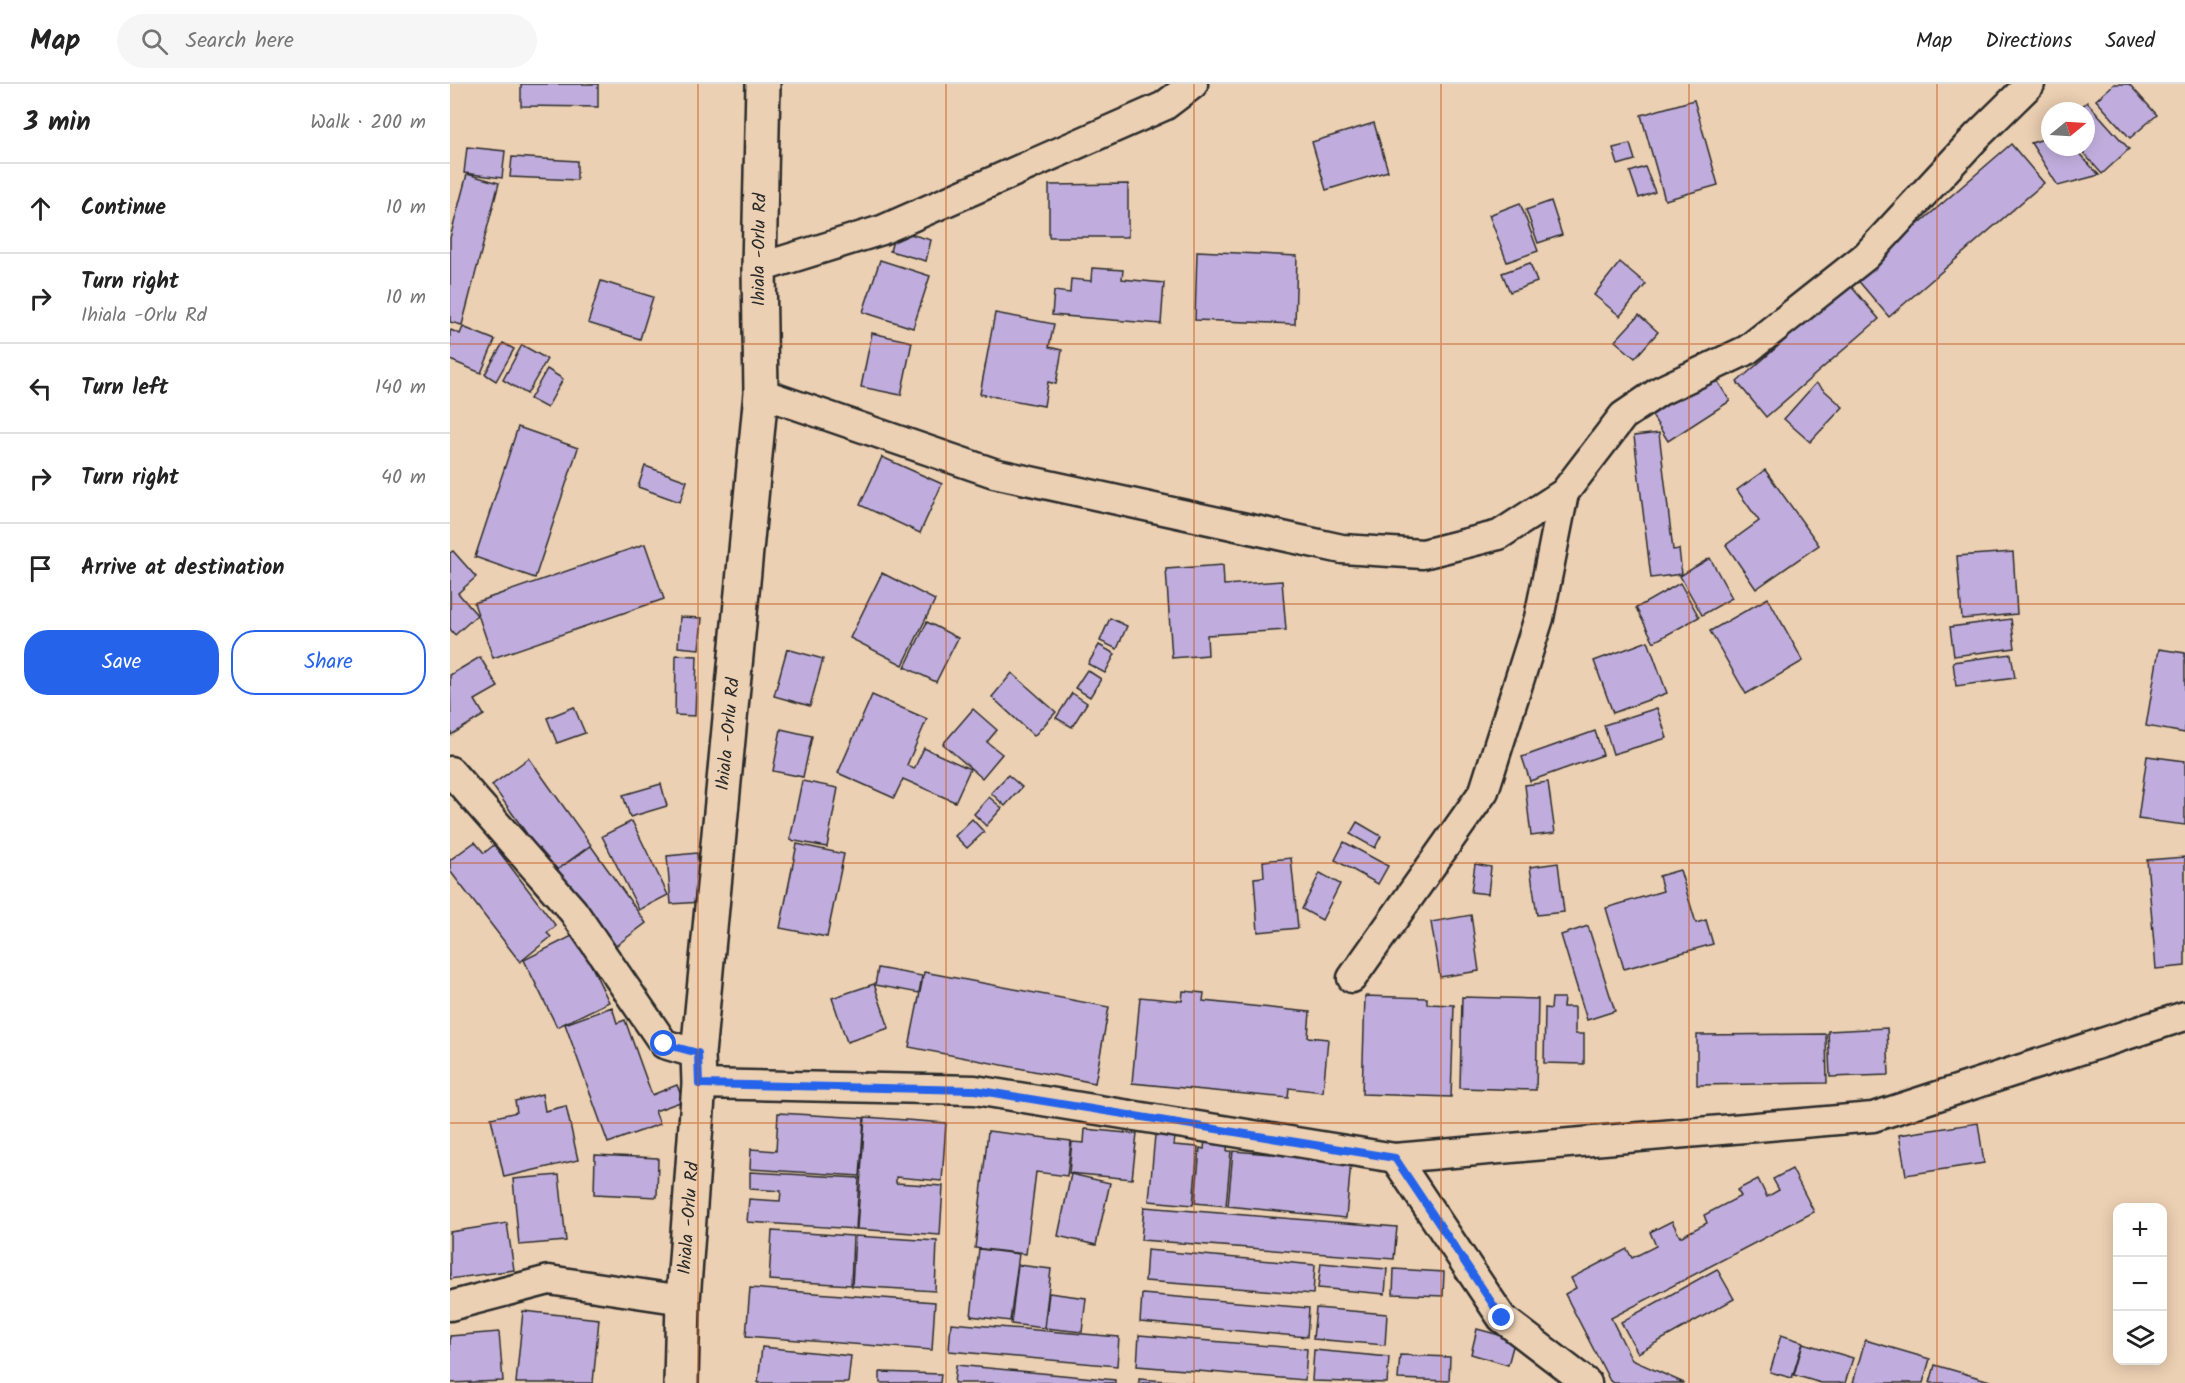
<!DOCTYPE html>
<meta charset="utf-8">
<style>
body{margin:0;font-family:Kalam,sans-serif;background:#f6f6f6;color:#222}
.controls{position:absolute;right:18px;bottom:18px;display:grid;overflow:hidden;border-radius:12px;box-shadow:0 3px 15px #0003}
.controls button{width:54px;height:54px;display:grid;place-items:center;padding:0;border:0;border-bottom:2px solid #e0e0e0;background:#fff;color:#222;font:30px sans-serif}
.compass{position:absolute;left:1591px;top:18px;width:54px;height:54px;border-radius:50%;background:#fff;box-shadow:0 3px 15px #0003;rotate:72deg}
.stop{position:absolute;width:18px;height:18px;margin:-14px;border:4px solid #2563eb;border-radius:50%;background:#fff}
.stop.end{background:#2563eb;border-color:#fff;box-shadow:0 2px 6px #0008}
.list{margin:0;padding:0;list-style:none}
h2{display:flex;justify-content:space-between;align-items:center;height:78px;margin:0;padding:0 24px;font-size:26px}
h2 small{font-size:20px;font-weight:400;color:#767676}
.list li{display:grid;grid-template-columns:39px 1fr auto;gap:18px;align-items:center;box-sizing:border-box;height:90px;padding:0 24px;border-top:2px solid #e0e0e0}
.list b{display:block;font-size:22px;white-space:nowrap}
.list p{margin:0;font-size:20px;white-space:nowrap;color:#767676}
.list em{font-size:20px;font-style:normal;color:#767676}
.actions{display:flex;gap:12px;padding:18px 24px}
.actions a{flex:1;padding:14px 0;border:2px solid #2563eb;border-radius:24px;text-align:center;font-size:21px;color:#2563eb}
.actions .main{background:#2563eb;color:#fff}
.icon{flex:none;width:33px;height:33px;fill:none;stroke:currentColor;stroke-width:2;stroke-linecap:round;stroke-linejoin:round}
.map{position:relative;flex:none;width:1735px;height:1299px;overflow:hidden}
header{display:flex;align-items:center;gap:36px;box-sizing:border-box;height:84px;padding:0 30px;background:#fff;border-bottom:2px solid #e0e0e0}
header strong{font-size:28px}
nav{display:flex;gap:33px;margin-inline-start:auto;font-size:21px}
.search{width:420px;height:54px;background:#f6f6f6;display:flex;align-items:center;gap:15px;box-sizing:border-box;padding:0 21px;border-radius:33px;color:#767676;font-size:22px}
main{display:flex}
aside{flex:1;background:#fff}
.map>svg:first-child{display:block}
.building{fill:#c0addd;stroke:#2b2b2b;stroke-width:1.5}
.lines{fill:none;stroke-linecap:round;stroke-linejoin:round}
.minor-casing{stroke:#2b2b2b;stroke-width:33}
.secondary-casing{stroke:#2b2b2b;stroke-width:38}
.minor{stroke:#ecd0b3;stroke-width:28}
.secondary{stroke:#ecd0b3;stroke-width:33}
.route{stroke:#2563eb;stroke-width:8}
.grid{fill:none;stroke:#c25012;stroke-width:1.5;stroke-opacity:0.55}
.labels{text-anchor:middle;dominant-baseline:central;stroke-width:6;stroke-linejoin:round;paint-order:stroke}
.street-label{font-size:18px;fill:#2b2b2b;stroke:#ecd0b3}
</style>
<header>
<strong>Map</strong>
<div class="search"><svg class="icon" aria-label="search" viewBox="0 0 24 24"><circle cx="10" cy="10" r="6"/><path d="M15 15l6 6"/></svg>Search here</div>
<nav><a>Map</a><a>Directions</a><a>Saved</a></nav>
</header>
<main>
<aside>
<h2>3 min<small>Walk · 200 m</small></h2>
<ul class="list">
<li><svg class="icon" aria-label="ahead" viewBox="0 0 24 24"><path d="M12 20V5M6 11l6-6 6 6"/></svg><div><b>Continue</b></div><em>10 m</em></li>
<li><svg class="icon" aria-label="right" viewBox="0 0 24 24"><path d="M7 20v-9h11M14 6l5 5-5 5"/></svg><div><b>Turn right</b><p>Ihiala -Orlu Rd</p></div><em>10 m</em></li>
<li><svg class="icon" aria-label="left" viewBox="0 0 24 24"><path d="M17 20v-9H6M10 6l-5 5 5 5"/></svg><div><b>Turn left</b></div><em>140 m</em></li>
<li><svg class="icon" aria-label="right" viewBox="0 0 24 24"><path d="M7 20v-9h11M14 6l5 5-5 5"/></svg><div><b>Turn right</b></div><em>40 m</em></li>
<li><svg class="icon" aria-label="arrive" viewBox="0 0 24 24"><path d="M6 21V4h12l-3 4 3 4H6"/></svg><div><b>Arrive at destination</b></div></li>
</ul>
<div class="actions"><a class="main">Save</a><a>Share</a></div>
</aside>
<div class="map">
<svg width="1735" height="1299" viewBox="0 0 1735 1299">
<rect width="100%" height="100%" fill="#ecd0b3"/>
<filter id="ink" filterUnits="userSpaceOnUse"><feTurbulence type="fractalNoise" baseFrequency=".0167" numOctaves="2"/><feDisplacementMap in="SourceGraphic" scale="12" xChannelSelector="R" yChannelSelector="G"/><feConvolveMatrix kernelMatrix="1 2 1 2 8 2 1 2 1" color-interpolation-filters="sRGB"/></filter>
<g filter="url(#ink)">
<g class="building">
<polygon points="71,0 148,0 148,23 71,22"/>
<polygon points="1664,0 1679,0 1707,31 1680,54 1646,16"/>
<polygon points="1244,16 1268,101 1215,116 1191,31"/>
<polygon points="1637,18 1679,65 1652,90 1628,63 1636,63 1636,27 1627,27"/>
<polygon points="924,39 938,87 876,106 862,58"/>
<polygon points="1600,53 1600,63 1623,63 1649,91 1608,102 1581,59"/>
<polygon points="1180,60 1185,76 1168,81 1163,64"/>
<polygon points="1561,60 1594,99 1439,233 1406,194"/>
<polygon points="17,63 55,67 52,94 14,89"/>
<polygon points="62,73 127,77 127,96 60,93"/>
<polygon points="1195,83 1205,108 1189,114 1180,88"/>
<polygon points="17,90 49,99 12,241 0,238 0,154"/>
<polygon points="678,100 678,153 599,153 599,101"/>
<polygon points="1101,117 1112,151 1088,159 1076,126"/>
<polygon points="1070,119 1088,167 1057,178 1039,131"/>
<polygon points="446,146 481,156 476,177 440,167"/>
<polygon points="747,167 847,172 845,240 745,236"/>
<polygon points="430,176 480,192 463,244 413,228"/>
<polygon points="1170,178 1196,200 1170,232 1144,211"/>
<polygon points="1080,179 1087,198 1060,208 1052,189"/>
<polygon points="642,184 673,186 672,195 714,199 711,240 602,231 604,207 620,209 621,195 641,197"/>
<polygon points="151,197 203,213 190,255 138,239"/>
<polygon points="1399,200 1429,235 1316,333 1287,298"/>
<polygon points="545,229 604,240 599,263 612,266 606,300 598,298 594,322 530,310"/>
<polygon points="1189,231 1208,248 1185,274 1165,257"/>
<polygon points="13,243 45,256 31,289 0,276 0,249 1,246 10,250"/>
<polygon points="422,249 462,258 451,311 411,303"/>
<polygon points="53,259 64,265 46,297 35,290"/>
<polygon points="72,261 97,275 77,310 53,296"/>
<polygon points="97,285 113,295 97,324 80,315"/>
<polygon points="1263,290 1280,317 1218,357 1201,330"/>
<polygon points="1366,299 1393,323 1360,358 1334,335"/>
<polygon points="68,343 128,364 85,494 25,473"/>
<polygon points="1209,349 1223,466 1229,465 1232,490 1201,494 1184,352"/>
<polygon points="432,373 492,400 470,449 410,421"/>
<polygon points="195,382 237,397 230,418 188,403"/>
<polygon points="1315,386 1369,461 1306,505 1276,461 1309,437 1287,406"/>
<polygon points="195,460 214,515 43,574 24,519"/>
<polygon points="3,467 26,493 8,509 27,531 5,551 0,545 0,469"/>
<polygon points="1563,468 1567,530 1512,535 1507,472"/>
<polygon points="1260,474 1282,514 1252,531 1230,492"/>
<polygon points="773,481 774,501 832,497 836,546 757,551 758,571 722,574 716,485"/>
<polygon points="432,489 485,516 453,581 400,554"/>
<polygon points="1230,499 1249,533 1204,558 1186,524"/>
<polygon points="1318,514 1353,577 1296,610 1260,547"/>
<polygon points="230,533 252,534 249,565 228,563"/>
<polygon points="660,534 677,542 667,565 650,557"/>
<polygon points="1561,535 1565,564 1504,572 1500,543"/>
<polygon points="477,538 508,554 486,598 455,583"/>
<polygon points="1198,557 1217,609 1163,629 1144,577"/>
<polygon points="649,561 665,570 655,589 638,580"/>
<polygon points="337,565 373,575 360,622 324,612"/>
<polygon points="1709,565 1735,569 1735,649 1696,642"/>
<polygon points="1561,570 1565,594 1506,602 1503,578"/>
<polygon points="226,571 247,572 245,632 225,631"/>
<polygon points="30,573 48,603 25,616 34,631 1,651 0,591"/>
<polygon points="637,586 651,595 640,613 625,604"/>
<polygon points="562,589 606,628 584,652 542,613"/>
<polygon points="622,609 637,619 622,643 606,634"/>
<polygon points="422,611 477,635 457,681 464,685 474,664 520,685 505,718 453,695 444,714 388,689"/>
<polygon points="124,623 135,649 107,659 97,634"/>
<polygon points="1207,624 1217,654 1163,670 1154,641"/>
<polygon points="523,625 547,646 537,658 552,670 532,694 493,660"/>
<polygon points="331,645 362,652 353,693 323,687"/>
<polygon points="1145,647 1153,671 1080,697 1072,673"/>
<polygon points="1697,672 1735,677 1735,741 1688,735"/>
<polygon points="79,674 141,761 104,788 42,701"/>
<polygon points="558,691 572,703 555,722 541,709"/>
<polygon points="352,697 388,704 377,763 340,756"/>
<polygon points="1098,698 1105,749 1081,752 1075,701"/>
<polygon points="211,700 217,722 180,733 173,711"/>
<polygon points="539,713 552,724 536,742 524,730"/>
<polygon points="522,735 534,748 517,764 505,752"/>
<polygon points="182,737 218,811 189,826 152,752"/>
<polygon points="907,738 931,752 925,764 900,750"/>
<polygon points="25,758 34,769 44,761 106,842 97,849 101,853 70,878 0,787 0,776"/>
<polygon points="894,758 938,782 928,800 885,776"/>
<polygon points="347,760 394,770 377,853 330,844"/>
<polygon points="141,762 196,839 163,864 107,786"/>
<polygon points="247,769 251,818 221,820 217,772"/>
<polygon points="1735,773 1735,882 1706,885 1697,776"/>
<polygon points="841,774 848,844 808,848 804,794 814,793 813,777"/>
<polygon points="1108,779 1114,828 1087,831 1080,783"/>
<polygon points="1025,780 1041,783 1038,810 1021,808"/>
<polygon points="1230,786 1246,839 1256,836 1263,860 1174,885 1156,824 1213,807 1209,792"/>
<polygon points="870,789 890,800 872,836 852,825"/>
<polygon points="1021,831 1029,887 990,893 981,838"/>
<polygon points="1138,842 1165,927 1137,936 1111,851"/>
<polygon points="126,850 159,918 107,943 74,876"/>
<polygon points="428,884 472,892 469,909 425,901"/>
<polygon points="474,888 659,923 645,999 459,963"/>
<polygon points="424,900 439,944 397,958 382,914"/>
<polygon points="733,907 754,909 753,917 860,928 858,953 878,955 873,1008 839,1004 838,1014 682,999 690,913 732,917"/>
<polygon points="915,912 977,914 977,920 1004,921 1001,1013 912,1010"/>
<polygon points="1012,913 1088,915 1086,1006 1010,1004"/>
<polygon points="1102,914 1114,914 1113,923 1125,923 1125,950 1134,950 1134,980 1094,979 1095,924 1101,925"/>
<polygon points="162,923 167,939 175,936 202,1011 227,1001 233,1017 205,1027 210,1040 158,1059 115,940"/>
<polygon points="1437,944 1439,991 1380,993 1378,947"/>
<polygon points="1376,950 1377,999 1247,1001 1247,951"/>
<polygon points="92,1010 95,1027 116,1022 128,1076 54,1093 41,1034 67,1028 65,1017"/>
<polygon points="328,1029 414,1034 410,1092 300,1085 301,1065 326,1067"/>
<polygon points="415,1033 496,1039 492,1097 446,1093 446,1099 493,1102 490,1151 407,1145"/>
<polygon points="1528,1039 1534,1079 1456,1091 1449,1051"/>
<polygon points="635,1045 687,1050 682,1095 619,1089 622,1058 634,1059"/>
<polygon points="538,1047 621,1057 617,1092 586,1088 576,1170 525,1164"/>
<polygon points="705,1051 725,1053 724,1061 748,1063 743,1121 699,1117"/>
<polygon points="755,1055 778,1057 777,1067 781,1067 776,1122 745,1119 750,1064 754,1065"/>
<polygon points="821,1059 839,1061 838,1072 848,1073 849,1063 901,1078 896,1134 778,1122 783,1067 820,1070"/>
<polygon points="145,1071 208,1074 207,1113 144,1110"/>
<polygon points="1342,1085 1364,1128 1161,1234 1182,1276 1234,1299 1164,1299 1160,1297 1115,1210 1126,1204 1121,1194 1177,1165 1182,1174 1206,1162 1200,1148 1222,1137 1230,1153 1257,1139 1254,1131 1291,1112 1287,1106 1308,1095 1317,1113 1329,1106 1323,1095"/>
<polygon points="300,1088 409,1094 406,1145 297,1138 299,1115 330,1117 331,1107 300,1105"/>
<polygon points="621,1090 660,1099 646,1161 608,1152"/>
<polygon points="109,1091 116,1157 69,1161 63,1095"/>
<polygon points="694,1123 947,1143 944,1175 691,1156"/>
<polygon points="57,1139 64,1186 0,1195 0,1148"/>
<polygon points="322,1147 403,1152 401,1201 319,1196"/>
<polygon points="405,1152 487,1157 485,1207 402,1202"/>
<polygon points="529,1165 569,1170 560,1237 521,1232"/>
<polygon points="697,1166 865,1181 863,1210 695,1197"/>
<polygon points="871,1179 937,1185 935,1210 868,1204"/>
<polygon points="568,1181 601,1185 594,1244 561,1240"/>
<polygon points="944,1185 994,1188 993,1212 943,1210"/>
<polygon points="1267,1185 1284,1215 1188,1269 1171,1238"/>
<polygon points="300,1204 485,1218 482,1266 296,1252"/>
<polygon points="599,1209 636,1214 632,1248 595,1244"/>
<polygon points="692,1210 859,1224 857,1253 690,1238"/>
<polygon points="866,1224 937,1230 935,1261 863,1255"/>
<polygon points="73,1227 149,1235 143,1299 66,1299"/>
<polygon points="501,1239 669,1253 667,1282 499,1267"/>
<polygon points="1027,1245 1065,1255 1058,1281 1021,1270"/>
<polygon points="49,1248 53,1297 0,1299 0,1252"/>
<polygon points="689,1251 857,1265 855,1296 687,1282"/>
<polygon points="1331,1251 1353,1258 1342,1294 1320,1288"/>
<polygon points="1415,1256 1480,1275 1473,1299 1403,1299"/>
<polygon points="1353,1259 1403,1274 1395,1299 1371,1299 1344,1291"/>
<polygon points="312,1263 401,1272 398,1299 308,1299"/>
<polygon points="864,1266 939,1273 937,1299 862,1297"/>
<polygon points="950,1271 1000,1273 999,1297 948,1295"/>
<polygon points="506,1281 665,1296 665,1299 504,1299"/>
<polygon points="1485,1281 1547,1299 1480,1299"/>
<polygon points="430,1288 491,1290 490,1299 430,1299"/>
<polygon points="689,1295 743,1299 689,1299"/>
</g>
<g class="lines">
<defs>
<g id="minor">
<polyline points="309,184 432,146 714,22 743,0"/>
<polyline points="311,309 544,389 892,465 973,470 1049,451 1114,409 1173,332 1210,307 1297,266 1416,172 1527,52 1580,0"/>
<polyline points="0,687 123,827 214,960 248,970"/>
<polyline points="902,894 1034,707 1089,534 1114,409"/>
<polyline points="249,1000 525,1006 945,1074 1423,1033 1735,932"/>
<polyline points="945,1074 1052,1234 1137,1299"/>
<polyline points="0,1222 99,1196 233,1216"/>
</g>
<g id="secondary">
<path id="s1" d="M 231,1299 L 233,1216 L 249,1000 L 248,970 L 311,309 L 309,184 L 313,0"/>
</g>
</defs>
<use href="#minor" class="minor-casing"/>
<use href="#secondary" class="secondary-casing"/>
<use href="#minor" class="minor"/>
<use href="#secondary" class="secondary"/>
</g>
</g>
<g class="lines" filter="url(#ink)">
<polyline class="route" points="214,960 248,969 249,1000 525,1006 945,1074 1052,1234"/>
</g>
<path class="grid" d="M 248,0 L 248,1299M 496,0 L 496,1299M 744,0 L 744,1299M 991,0 L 991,1299M 1239,0 L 1239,1299M 1487,0 L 1487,1299M 0,260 L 1735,260M 0,520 L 1735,520M 0,779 L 1735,779M 0,1039 L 1735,1039"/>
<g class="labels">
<g class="street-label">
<text stroke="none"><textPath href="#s1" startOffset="1137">Ihiala -Orlu Rd</textPath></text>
<text stroke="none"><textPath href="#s1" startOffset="651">Ihiala -Orlu Rd</textPath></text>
<text stroke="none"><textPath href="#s1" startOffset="165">Ihiala -Orlu Rd</textPath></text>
</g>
</g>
</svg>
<div class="controls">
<button>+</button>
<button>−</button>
<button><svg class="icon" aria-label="layers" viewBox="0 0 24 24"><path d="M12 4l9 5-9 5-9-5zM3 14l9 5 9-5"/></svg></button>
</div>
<svg class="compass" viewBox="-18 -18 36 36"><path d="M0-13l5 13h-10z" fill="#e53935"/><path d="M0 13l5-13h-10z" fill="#767676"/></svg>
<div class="stop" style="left:214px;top:960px"></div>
<div class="stop end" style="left:1052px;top:1234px"></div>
</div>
</main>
